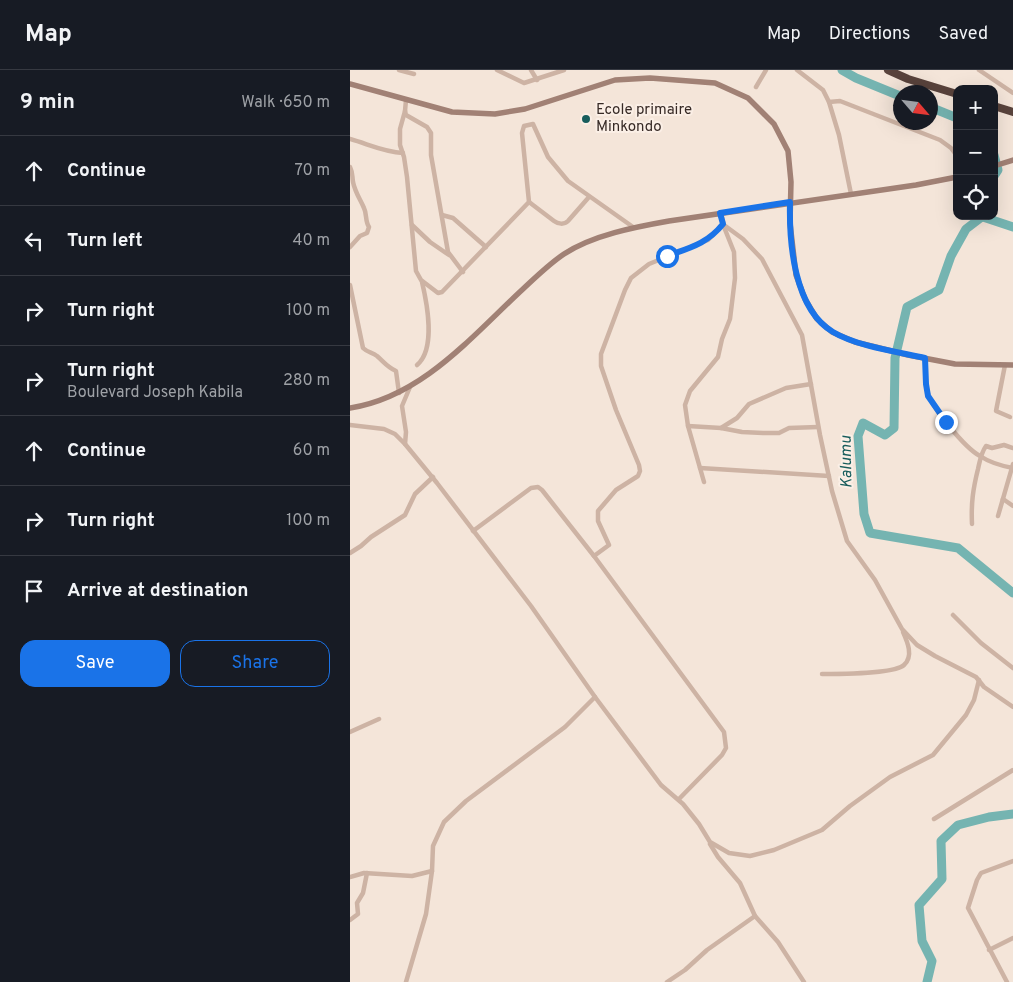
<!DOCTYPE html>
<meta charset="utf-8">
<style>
body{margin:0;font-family:Overpass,sans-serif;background:#242831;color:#f1f3f6}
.controls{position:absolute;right:15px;top:15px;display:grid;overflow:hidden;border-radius:10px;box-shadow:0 5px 20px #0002}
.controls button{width:45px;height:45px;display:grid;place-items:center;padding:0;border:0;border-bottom:1px solid #363941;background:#171b24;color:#f1f3f6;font:25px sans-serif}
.compass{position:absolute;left:543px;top:15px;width:45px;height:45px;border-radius:50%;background:#171b24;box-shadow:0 5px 20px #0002;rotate:118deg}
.stop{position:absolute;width:15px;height:15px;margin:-11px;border:4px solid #1a73e8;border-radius:50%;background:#fff}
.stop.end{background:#1a73e8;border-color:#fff;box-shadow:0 1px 5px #0008}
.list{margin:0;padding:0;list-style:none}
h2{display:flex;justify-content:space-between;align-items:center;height:65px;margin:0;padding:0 20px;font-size:21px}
h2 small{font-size:16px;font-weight:400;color:#9ea1a6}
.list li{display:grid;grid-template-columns:32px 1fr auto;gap:15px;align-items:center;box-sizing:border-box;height:70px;padding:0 20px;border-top:1px solid #363941}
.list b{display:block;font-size:19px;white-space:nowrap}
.list p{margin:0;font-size:16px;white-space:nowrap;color:#9ea1a6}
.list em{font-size:16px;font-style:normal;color:#9ea1a6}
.actions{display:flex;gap:10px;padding:15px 20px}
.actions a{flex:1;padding:11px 0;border:1px solid #1a73e8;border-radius:15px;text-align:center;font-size:18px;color:#1a73e8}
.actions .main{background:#1a73e8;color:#fff}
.icon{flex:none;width:28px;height:28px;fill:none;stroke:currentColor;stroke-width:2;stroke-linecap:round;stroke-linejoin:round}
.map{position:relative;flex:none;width:663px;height:912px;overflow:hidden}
header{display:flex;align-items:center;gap:30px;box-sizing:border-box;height:70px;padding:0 25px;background:#171b24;border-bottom:1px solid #363941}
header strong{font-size:24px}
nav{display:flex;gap:28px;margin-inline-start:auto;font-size:18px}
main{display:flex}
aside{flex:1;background:#171b24}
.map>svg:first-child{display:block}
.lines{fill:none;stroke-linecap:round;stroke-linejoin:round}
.river{stroke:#75b4b1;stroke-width:9}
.street{stroke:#cdb3a4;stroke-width:4.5}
.secondary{stroke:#a18175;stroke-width:5.5}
.highway{stroke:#59433c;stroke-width:8}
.route{stroke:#1a73e8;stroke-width:6}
.poi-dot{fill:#185d5c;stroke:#fbefe6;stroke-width:2}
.labels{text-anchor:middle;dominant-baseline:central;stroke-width:4;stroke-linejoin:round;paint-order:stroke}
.poi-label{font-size:15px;fill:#372a26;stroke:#fbefe6;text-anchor:start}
.water-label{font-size:16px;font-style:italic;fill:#185d5c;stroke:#fbefe6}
</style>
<header>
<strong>Map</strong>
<nav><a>Map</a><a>Directions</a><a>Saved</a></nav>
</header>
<main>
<aside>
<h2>9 min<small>Walk · 650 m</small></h2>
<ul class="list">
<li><svg class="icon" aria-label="ahead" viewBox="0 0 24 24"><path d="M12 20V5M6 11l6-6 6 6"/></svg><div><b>Continue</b></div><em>70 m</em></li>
<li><svg class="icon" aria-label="left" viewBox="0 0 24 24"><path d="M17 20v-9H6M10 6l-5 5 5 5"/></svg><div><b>Turn left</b></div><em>40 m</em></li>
<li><svg class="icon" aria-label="right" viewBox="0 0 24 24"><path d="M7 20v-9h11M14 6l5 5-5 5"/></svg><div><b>Turn right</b></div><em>100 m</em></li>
<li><svg class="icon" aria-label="right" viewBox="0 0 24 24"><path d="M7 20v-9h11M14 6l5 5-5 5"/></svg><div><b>Turn right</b><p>Boulevard Joseph Kabila</p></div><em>280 m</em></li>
<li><svg class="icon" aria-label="ahead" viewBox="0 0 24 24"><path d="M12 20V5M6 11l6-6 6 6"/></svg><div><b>Continue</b></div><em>60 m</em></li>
<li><svg class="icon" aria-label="right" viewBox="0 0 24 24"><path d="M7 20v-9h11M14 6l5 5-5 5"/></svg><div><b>Turn right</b></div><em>100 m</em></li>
<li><svg class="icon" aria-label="arrive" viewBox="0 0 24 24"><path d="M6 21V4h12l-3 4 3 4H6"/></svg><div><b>Arrive at destination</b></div></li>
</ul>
<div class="actions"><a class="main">Save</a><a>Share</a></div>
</aside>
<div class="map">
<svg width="663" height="912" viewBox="0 0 663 912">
<rect width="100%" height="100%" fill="#f4e5d9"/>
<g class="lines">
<g class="river">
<polyline points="492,0 506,8 550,26"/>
<polyline points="580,37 607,48"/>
<polyline points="644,85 648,100 644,106"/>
<polyline points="633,146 616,159 601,186 589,220 557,237 545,288 544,358 535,365 513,353 508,366 514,444 520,463 608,478 663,523"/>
<polyline points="633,147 663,157"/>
<polyline points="577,912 582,891 572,871 569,835 592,809 591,771 608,755 639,747 663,744"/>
</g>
<g class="street">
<polyline points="49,0 64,4"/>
<polyline points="147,0 174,13 214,0"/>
<polyline points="181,0 187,10"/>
<polyline points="447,0 473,20 479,32"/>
<polyline points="629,0 663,23"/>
<polyline points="406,17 416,0"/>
<polyline points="56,30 55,41 56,45 77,57 81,63 81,85 98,182 113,202"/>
<polyline points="55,41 50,59 50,75 54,87 57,107 66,201 71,210 88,223 92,222 179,132 172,63 174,56 183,54 198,87 218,111 283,157"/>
<path d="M 0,69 C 18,74 34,82 53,83"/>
<path d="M 0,97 C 3,103 2,106 3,112 C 5,122 10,129 14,138 C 17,144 15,151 19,157 L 17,163 L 10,166 L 0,177"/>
<polyline points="501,124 489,65 479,32 490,31 590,70 601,78 607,86"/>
<path d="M 179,132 L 204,151 C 208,154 214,155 218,151 L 239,127"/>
<polyline points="371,143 374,155 393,169 412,189 452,265 470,365 482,421 497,471 525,510 552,559 567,575 585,586 626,607 634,617 663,637"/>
<polyline points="92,145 103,148 136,177"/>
<polyline points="62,155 80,172 99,185"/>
<path d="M 0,215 L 13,278 C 18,283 23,282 27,286 C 34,292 37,297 46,301 L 49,323"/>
<path d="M 575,288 C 576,298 574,310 577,320 C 580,336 615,378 630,386 C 639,392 652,396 663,398"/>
<path d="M 67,295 C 86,279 77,233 72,212"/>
<polyline points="655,295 646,341 660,347"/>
<polyline points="0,355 34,359 45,364 55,374 87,413 181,536 245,627 215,657 116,731 94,752 83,776 82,801 76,844 56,912"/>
<polyline points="338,356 371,358 387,348 399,334 436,318 461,314"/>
<polyline points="371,358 392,362 413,363 429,363 439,358 468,357"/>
<polyline points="55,374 56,362 52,336 60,317"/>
<polyline points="350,398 479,406"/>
<polyline points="354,412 338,356 335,335 340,321 368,287 372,269 380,249 385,208 384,182 374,157"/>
<polyline points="653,429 663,436"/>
<polyline points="648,446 663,394"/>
<path d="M 622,454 C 621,433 623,419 628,399 C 630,390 631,383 636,376 L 642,378 L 654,375 L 663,378"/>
<polyline points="123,461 181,418 188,417 192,420 244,486 374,662 376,678 372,685 329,729"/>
<polyline points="0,483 11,476 21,467 55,445 65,424 83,407"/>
<polyline points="244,486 259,475 248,451 248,441 266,420 288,406 290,401 289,395 266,340 251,296 251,284 275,220 281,208 299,194 358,170 373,154"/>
<polyline points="603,545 631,573 663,598"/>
<path d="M 472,604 C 488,604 544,604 554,595 C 564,586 557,571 553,562"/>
<polyline points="245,627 311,715 333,734 349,754 360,772 379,783 400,786 424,780 472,760 500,736 540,707 583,685 616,645 624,630 629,610"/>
<polyline points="0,662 29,649"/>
<polyline points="584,749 663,700"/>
<polyline points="360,774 368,787 390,813 405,846 428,872 454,912"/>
<polyline points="0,807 14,803 62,806 82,801"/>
<polyline points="0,850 8,844 7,833 13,823 17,803"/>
<polyline points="639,880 663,868"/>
<polyline points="317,912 335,900 357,880 405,846"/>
<polyline points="657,912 618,838 627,810 631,803 663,791"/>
</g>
<g class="secondary">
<polyline points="0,14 102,42 145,44 175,39 265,10 300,8 365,13 398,28 424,54 438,81 441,112 440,153 446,205 455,229 467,249 482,262 505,272 558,285 605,294 663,295"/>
<polyline points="644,96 663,90"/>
<path d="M 0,338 C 72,327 122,266 173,219 C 186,207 199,194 214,184 C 243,165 285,157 319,151 L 566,115 L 607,107"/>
</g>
<g class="highway">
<polyline points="538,0 558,9 607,24"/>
<polyline points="644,36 663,42"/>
</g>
</g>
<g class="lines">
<path class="route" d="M 317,186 C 339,178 357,174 373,154 L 370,143 L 440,132 C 439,173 444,239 483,262 C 506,276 548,282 575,288 L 576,314 L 578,326 L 596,352"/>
</g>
<circle class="poi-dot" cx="236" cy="49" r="5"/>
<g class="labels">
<g class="poi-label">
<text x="246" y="40">Ecole primaire<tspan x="246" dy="17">Minkondo</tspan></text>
</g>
<g class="water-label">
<text transform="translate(497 392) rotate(-91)">Kalumu</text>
</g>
</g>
</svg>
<div class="controls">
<button>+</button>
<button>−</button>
<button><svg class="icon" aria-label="locate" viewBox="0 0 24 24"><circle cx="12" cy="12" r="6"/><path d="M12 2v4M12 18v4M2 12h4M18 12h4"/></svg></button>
</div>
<svg class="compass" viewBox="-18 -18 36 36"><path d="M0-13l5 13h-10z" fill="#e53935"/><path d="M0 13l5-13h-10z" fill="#9ea1a6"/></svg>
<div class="stop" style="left:317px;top:186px"></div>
<div class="stop end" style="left:596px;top:352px"></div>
</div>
</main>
